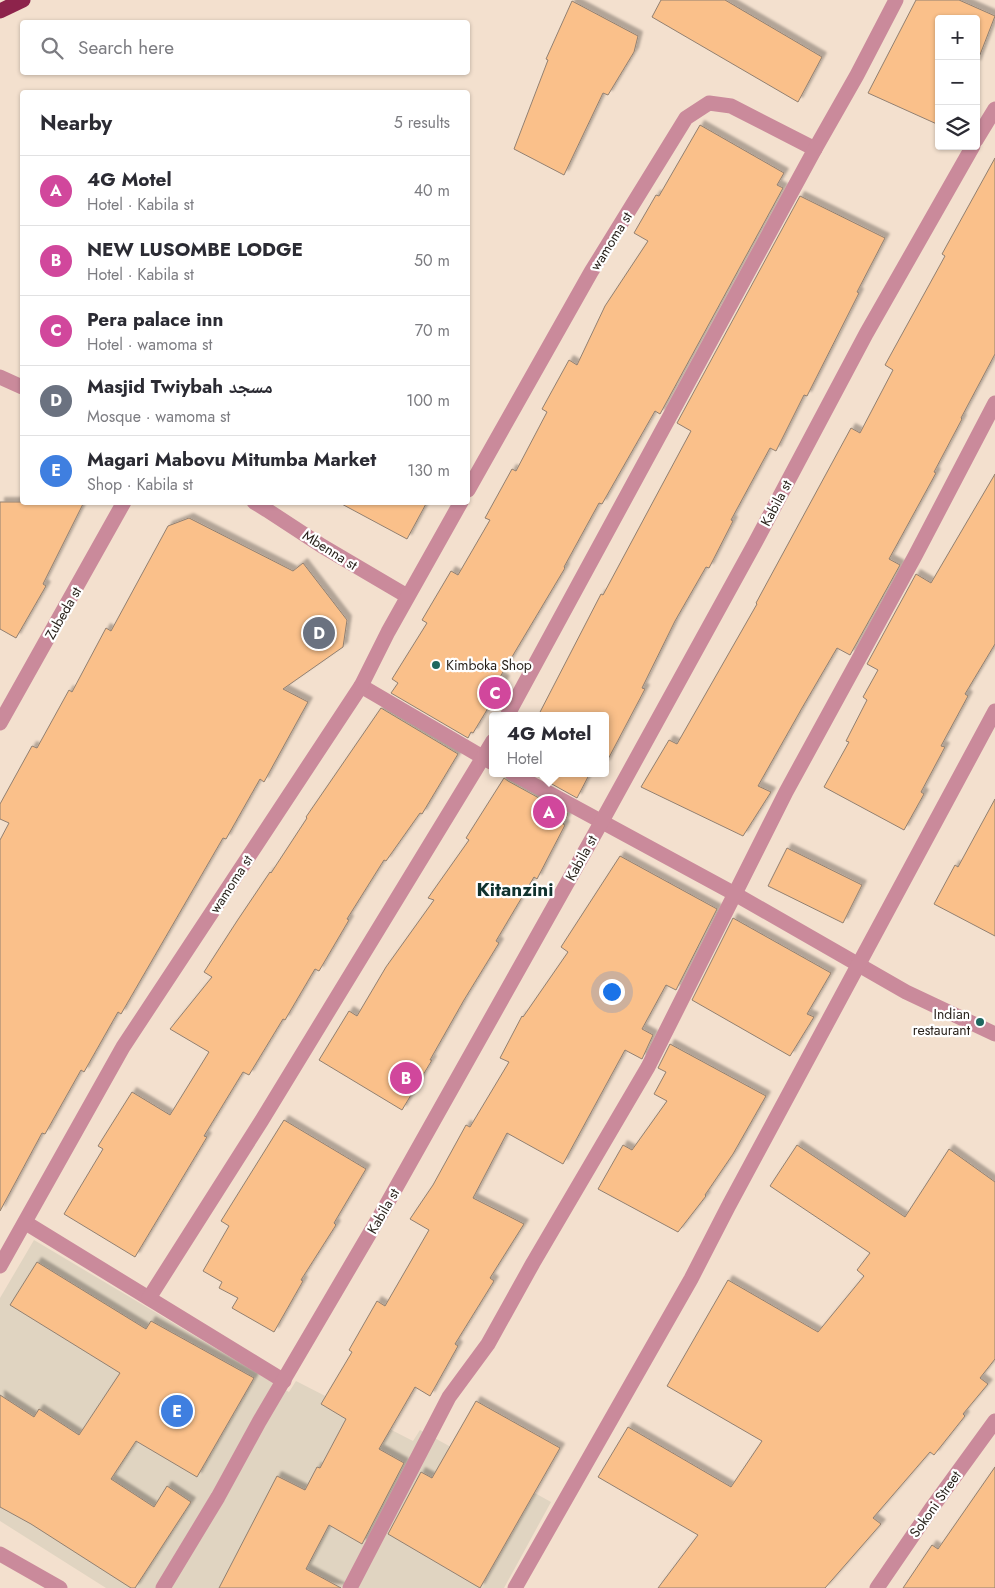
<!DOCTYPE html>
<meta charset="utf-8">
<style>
body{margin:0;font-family:Jost,"Noto Naskh Arabic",sans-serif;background:#f7f7f7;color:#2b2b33}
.controls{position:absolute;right:15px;top:15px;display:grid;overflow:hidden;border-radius:5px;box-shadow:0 1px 4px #0004}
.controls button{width:45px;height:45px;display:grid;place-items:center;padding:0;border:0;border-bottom:1px solid #e1e1e2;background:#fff;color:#2b2b33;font:25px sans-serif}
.you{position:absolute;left:611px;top:991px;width:18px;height:18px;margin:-12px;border:4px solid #fff;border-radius:50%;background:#1a73e8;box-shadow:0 0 0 8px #1a73e833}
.badge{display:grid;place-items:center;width:32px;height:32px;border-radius:50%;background:#111827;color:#fff;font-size:16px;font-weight:700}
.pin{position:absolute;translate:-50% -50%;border:2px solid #fff;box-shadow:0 1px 5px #0006}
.popup{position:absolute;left:489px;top:712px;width:120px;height:65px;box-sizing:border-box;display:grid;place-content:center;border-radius:5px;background:#fff;filter:drop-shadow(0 1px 4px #0005);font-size:16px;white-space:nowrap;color:#7c7c81}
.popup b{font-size:19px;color:#2b2b33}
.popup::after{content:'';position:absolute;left:50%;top:100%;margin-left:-10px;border:10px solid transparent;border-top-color:#fff}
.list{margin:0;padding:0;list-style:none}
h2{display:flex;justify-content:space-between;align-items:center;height:65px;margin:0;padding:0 20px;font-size:21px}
h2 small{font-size:16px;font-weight:400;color:#7c7c81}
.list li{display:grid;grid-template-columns:32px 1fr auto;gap:15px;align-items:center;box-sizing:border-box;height:70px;padding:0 20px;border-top:1px solid #e1e1e2}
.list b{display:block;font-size:19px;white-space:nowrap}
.list p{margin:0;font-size:16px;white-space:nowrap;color:#7c7c81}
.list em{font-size:16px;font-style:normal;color:#7c7c81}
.icon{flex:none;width:28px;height:28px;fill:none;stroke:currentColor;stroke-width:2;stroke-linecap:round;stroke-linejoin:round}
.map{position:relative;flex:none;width:995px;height:1588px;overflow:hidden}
.search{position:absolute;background:#fff;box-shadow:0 1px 4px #0004;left:20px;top:20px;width:450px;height:55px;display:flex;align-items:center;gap:12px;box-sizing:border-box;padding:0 18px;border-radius:5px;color:#7c7c81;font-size:19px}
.panel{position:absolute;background:#fff;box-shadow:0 1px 4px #0004;left:20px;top:90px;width:450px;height:415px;border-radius:5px}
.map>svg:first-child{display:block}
.commercial{fill:#e0d4c1}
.building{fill:#fac08a;stroke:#928071;filter:url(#shadow)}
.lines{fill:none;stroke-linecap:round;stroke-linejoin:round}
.street{stroke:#ca8a9b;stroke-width:15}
.highway{stroke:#8d234b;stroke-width:15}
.poi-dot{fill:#1d675f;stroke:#fff;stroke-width:2}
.labels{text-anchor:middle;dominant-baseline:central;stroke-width:4.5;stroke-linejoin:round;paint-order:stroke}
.street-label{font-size:14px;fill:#261f18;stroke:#fff}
.poi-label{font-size:14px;fill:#261f18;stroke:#fff;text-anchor:start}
.district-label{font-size:19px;font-weight:bold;fill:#10322e;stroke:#fff}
</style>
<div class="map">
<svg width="995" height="1588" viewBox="0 0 995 1588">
<defs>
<filter id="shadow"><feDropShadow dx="4.5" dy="-4.5" stdDeviation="1" flood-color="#0004"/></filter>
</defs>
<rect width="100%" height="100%" fill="#f3e0ce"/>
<polygon class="commercial" points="34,1240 289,1392 296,1381 413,1441 420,1430 551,1502 504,1588 106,1588 0,1521 0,1298"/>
<g class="building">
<polygon points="661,0 725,0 822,57 798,102 652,17"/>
<polygon points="916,0 959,0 995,16 976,65 976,19 939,19 939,125 868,93"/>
<polygon points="572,1 638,36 634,52 608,95 603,93 564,175 514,149 548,60 546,59"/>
<polygon points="700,125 784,173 777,185 783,188 660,414 655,411 602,504 599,503 564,567 565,568 500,677 505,680 473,733 471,732 468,738 391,693 398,683 392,679 427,623 422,620 451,571 458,575 490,520 485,518 512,469 516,471 547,412 542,409 569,360 577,365 605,306 648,241 634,233 656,195 659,196"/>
<polygon points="995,158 995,354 961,418 962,419 934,472 936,473 889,559 900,565 850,655 837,648 802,708 758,786 771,792 743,836 641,787 669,740 677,744 757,604 756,603 851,428 860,433 893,370 885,365 945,256 942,254"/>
<polygon points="800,196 885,238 857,292 859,293 807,396 804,395 776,451 770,448 731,520 733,521 709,568 706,567 675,621 642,688 645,689 605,765 605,716 538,716 601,594 603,595 691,431 677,423"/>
<polygon points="995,474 995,644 965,694 968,696 941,746 945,747 921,792 924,794 904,830 824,787 849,742 846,741 867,700 863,697 878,670 867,664 916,574 931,583"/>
<polygon points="0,502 84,502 43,584 46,586 16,638 0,629"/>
<polygon points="338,502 427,502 407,539"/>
<polygon points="189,518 293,571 303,563 347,620 343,647 283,689 308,702 264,782 260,779 226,839 223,838 121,1014 118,1012 84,1072 81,1070 45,1134 42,1133 0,1211 0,840 9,823 0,819 0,804 32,746 37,748 69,690 72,692 106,628 111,631 168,526"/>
<polygon points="381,708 458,754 422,814 420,813 386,861 384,860 347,919 349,920 319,971 315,969 285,1020 283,1019 249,1075 243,1072 204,1136 207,1137 135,1257 64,1214 103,1149 98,1146 132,1092 170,1115 209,1052 170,1029 212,977 204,972 237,921 270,872 271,873 307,818 306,817"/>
<polygon points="532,773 590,773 577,798"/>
<polygon points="504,778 508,781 568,814 563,824 565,825 537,879 534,877 496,941 499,943 464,1000 430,1060 432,1060 402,1110 319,1060 349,1011 357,1016 386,967 434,900 428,898 469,840 466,838"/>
<polygon points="995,799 995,936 934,904 955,865 958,867"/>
<polygon points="787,848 862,885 843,923 768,886"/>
<polygon points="620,856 717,909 676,990 666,985 642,1029 653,1035 642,1059 625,1050 563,1164 507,1133 473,1198 524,1224 490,1278 494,1281 455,1344 458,1346 430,1396 415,1387 379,1449 404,1463 362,1544 329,1525 306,1569 341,1588 219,1588 277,1476 305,1490 317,1467 320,1468 346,1419 321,1404 352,1352 349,1350 377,1301 385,1306 429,1230 410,1219 433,1185 466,1125 470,1127 509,1062 500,1058 522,1016 523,1017 568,952 561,947"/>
<polygon points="733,918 831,973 807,1014 814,1017 790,1056 692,1000"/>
<polygon points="670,1044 766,1096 733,1154 705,1195 706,1196 678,1232 598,1189 623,1145 632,1150 667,1101 654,1094 666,1072 658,1068"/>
<polygon points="284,1120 366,1169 334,1223 336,1225 301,1280 303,1281 274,1332 232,1308 238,1298 219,1288 222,1282 203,1271 229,1226 221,1221"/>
<polygon points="797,1145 905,1217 949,1149 995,1182 995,1359 980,1378 988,1384 963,1414 965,1416 934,1455 930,1452 873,1518 881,1524 825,1588 658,1588 698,1535 598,1477 628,1427 731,1487 762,1441 667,1386 728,1280 818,1332 864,1276 857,1270 870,1253 770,1186"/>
<polygon points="37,1262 146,1329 151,1321 254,1378 197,1477 136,1441 111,1479 154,1507 167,1486 191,1502 135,1588 131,1588 31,1524 0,1507 0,1395 34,1417 39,1409 79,1435 120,1373 10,1305"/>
<polygon points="476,1401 560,1448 480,1588 388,1534 421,1472 432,1478"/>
<polygon points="995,1467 995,1588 903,1588 932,1545 938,1549"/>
</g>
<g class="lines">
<g class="street">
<polyline points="976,140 995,109"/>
<polyline points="0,377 22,387"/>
<polyline points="468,490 591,272 686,118 709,103 731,106 815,149"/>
<polyline points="254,502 267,510 322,546 407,596"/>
<polyline points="361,686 491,762"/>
<polyline points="507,716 815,149 857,75 896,0"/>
<polyline points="0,723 124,502"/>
<polyline points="512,773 735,894 906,992 995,1034"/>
<polyline points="26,1223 284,1381"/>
<polyline points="0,1266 123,1047 361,686 388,632 461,502"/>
<polyline points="149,1298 262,1120 493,741"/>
<polyline points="0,1554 60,1588"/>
<polyline points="163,1588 218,1497 259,1422 384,1209 602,821 755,543 866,334 973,146"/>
<polyline points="350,1588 449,1397 488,1344 533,1263 648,1067 786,792 915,556 995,403"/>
<polyline points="515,1588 691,1279 728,1207 995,711"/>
<polyline points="877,1588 931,1509 995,1421"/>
</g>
<polyline class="highway" points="0,11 23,0"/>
</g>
<g class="poi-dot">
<circle cx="436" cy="665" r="5"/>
<circle cx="980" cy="1022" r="5"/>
</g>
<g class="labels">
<g class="street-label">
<text transform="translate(611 241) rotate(-58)">wamoma st</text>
<text transform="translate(776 503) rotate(-62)">Kabila st</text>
<text transform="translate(330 550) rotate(32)">Mbenna st</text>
<text transform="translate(63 613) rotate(-60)">Zubeda st</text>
<text transform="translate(581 858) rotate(-61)">Kabila st</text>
<text transform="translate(231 884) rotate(-57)">wamoma st</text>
<text transform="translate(383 1211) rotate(-60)">Kabila st</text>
<text transform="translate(935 1504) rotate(-55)">Sokoni Street</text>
</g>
<g class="poi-label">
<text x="446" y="665">Kimboka Shop</text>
<text x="970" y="1014" text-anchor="end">Indian<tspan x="970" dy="16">restaurant</tspan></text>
</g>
<g class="district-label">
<text x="515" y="889">Kitanzini</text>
</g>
</g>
</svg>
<div class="controls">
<button>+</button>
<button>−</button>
<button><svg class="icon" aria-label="layers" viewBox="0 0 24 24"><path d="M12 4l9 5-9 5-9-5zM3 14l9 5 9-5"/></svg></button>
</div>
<div class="you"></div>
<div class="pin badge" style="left:549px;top:812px;background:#d1479c">A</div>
<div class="popup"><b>4G Motel</b>Hotel</div>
<div class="pin badge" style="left:406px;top:1078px;background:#d1479c">B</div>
<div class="pin badge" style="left:495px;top:693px;background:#d1479c">C</div>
<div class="pin badge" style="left:319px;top:633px;background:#6b7280">D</div>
<div class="pin badge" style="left:177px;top:1411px;background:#3f7fe0">E</div>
<div class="search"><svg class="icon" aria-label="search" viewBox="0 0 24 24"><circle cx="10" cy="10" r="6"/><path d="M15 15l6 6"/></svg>Search here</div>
<section class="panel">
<h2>Nearby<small>5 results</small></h2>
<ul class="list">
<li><span class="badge" style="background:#d1479c">A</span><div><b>4G Motel</b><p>Hotel · Kabila st</p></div><em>40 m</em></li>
<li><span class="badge" style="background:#d1479c">B</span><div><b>NEW LUSOMBE LODGE</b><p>Hotel · Kabila st</p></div><em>50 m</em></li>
<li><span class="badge" style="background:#d1479c">C</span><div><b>Pera palace inn</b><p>Hotel · wamoma st</p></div><em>70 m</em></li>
<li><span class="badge" style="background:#6b7280">D</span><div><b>Masjid Twiybah مسجد</b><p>Mosque · wamoma st</p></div><em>100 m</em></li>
<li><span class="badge" style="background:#3f7fe0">E</span><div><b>Magari Mabovu Mitumba Market</b><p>Shop · Kabila st</p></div><em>130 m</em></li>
</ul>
</section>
</div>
